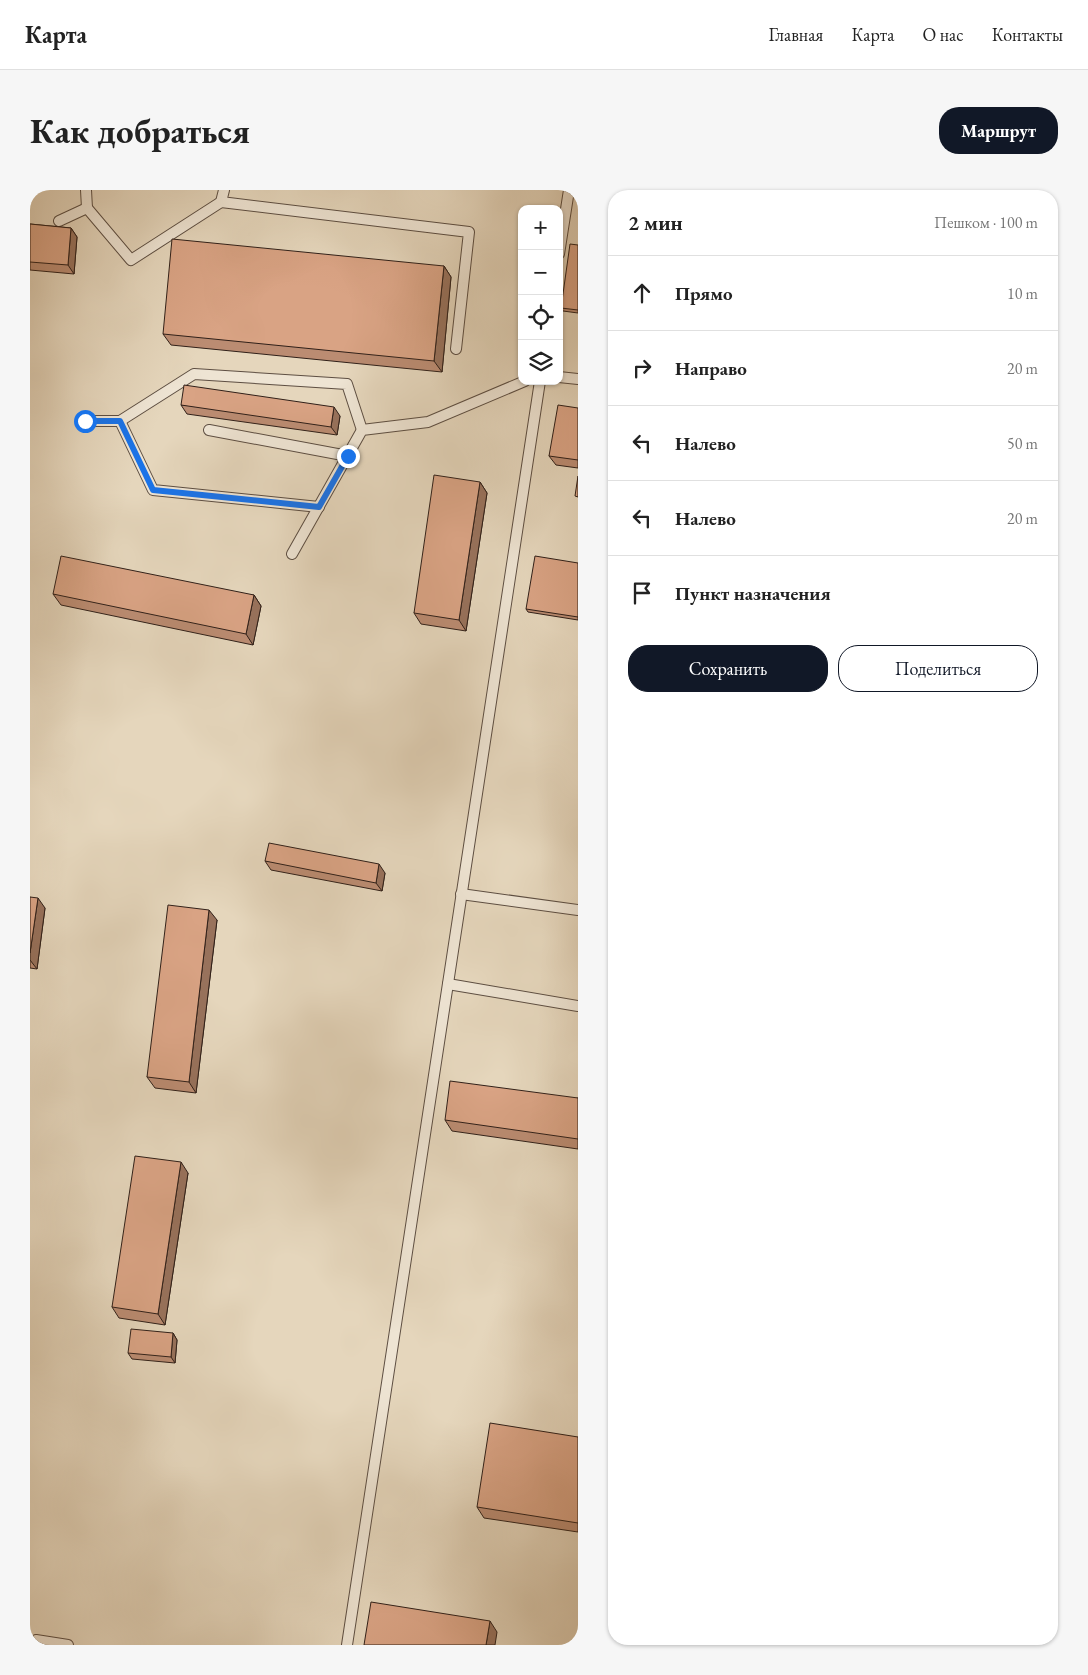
<!DOCTYPE html>
<html lang="ru">
<meta charset="utf-8">
<style>
body{margin:0;font-family:"EB Garamond",serif;background:#f6f6f6;color:#222}
.controls{position:absolute;right:15px;top:15px;display:grid;overflow:hidden;border-radius:10px;box-shadow:0 1px 4px #0004}
.controls button{width:45px;height:45px;display:grid;place-items:center;padding:0;border:0;border-bottom:1px solid #e0e0e0;background:#fff;color:#222;font:25px sans-serif}
.stop{position:absolute;width:15px;height:15px;margin:-11px;border:4px solid #1a73e8;border-radius:50%;background:#fff}
.stop.end{background:#1a73e8;border-color:#fff;box-shadow:0 1px 5px #0008}
.list{margin:0;padding:0;list-style:none}
h2{display:flex;justify-content:space-between;align-items:center;height:65px;margin:0;padding:0 20px;font-size:21px}
h2 small{font-size:16px;font-weight:400;color:#767676}
.list li{display:grid;grid-template-columns:32px 1fr auto;gap:15px;align-items:center;box-sizing:border-box;height:75px;padding:0 20px;border-top:1px solid #e0e0e0}
.list b{display:block;font-size:19px;white-space:nowrap}
.list em{font-size:16px;font-style:normal;color:#767676}
.actions{display:flex;gap:10px;padding:15px 20px}
.actions a{flex:1;padding:11px 0;border:1px solid #111827;border-radius:20px;text-align:center;font-size:18px;color:#111827}
.actions .main{background:#111827;color:#fff}
.icon{flex:none;width:28px;height:28px;fill:none;stroke:currentColor;stroke-width:2;stroke-linecap:round;stroke-linejoin:round}
.map{position:relative;flex:none;width:548px;height:1455px;overflow:hidden;border-radius:20px}
header{display:flex;align-items:center;gap:30px;box-sizing:border-box;height:70px;padding:0 25px;background:#fff;border-bottom:1px solid #e0e0e0}
header strong{font-size:24px}
nav{display:flex;gap:28px;margin-inline-start:auto;font-size:18px}
.intro{display:flex;align-items:center;justify-content:space-between;box-sizing:border-box;height:120px;padding:0 30px}
h1{margin:0;font-size:35px}
.button{padding:12px 22px;border-radius:20px;background:#111827;color:#fff;font-size:18px;font-weight:700}
main{display:flex;gap:30px;padding:0 30px}
aside{flex:1;background:#fff;border-radius:20px;box-shadow:0 1px 4px #0004}
.map>svg:first-child{display:block}
.lines{fill:none;stroke-linecap:round;stroke-linejoin:round}
.lane-casing{stroke:#5d4e42;stroke-width:12}
.lane{stroke:#eee4d3;stroke-width:10}
.wall{fill:#bb8c72;stroke:#302019}
.shaded-wall{fill:#98725c;stroke:#302019}
.building{fill:#d9a384;stroke:#302019}
.route{stroke:#1a73e8;stroke-width:6}
</style>
<header>
<strong>Карта</strong>
<nav><a>Главная</a><a>Карта</a><a>О нас</a><a>Контакты</a></nav>
</header>
<div class="intro"><h1>Как добраться</h1><a class="button">Маршрут</a></div>
<main>
<div class="map">
<svg width="548" height="1455" viewBox="0 0 548 1455">
<rect width="100%" height="100%" fill="#e5d6bc"/>
<filter id="stains"><feTurbulence type="fractalNoise" baseFrequency=".004" numOctaves="4"/><feColorMatrix values="0 0 0 0 .2 0 0 0 0 .09 0 0 0 0 .02 0 0 0 .5 -.17"/></filter>
<radialGradient id="worn" r=".72"><stop offset=".6" stop-color="#630" stop-opacity="0"/><stop offset="1" stop-color="#630" stop-opacity=".3"/></radialGradient>
<g class="lines">
<defs>
<g id="lane">
<polyline points="56,0 57,18"/>
<polyline points="194,0 191,12 439,42 426,159"/>
<polyline points="29,31 57,18 101,70 191,12"/>
<polyline points="529,64 539,0"/>
<polyline points="529,187 548,189"/>
<polyline points="55,231 90,231 123,300 289,317"/>
<polyline points="90,231 164,184 317,194 332,240"/>
<polyline points="179,240 318,266"/>
<polyline points="262,364 332,240 398,232 495,191"/>
<polyline points="431,704 548,720"/>
<polyline points="418,794 548,816"/>
<polyline points="6,1450 38,1455"/>
<polyline points="317,1455 510,191"/>
</g>
</defs>
<use href="#lane" class="lane-casing"/>
<use href="#lane" class="lane"/>
</g>
<g class="wall">
<polygon points="0,34 41,38 47,47 44,84 0,80"/>
<polygon points="548,55 548,123 533,121 531,118"/>
<polygon points="414,76 421,87 412,182 141,155 133,144"/>
<polygon points="151,215 310,226 307,245 157,224"/>
<polygon points="548,218 548,278 526,275 519,266"/>
<polygon points="450,292 457,303 436,441 391,434 384,423"/>
<polygon points="548,373 548,430 498,422 496,419"/>
<polygon points="23,404 224,405 231,416 223,455 31,415"/>
<polygon points="235,671 355,683 352,701 241,680"/>
<polygon points="0,707 15,718 7,779 0,778"/>
<polygon points="187,730 166,903 125,898 117,887"/>
<polygon points="548,908 548,959 422,941 415,930"/>
<polygon points="158,983 135,1135 89,1128 82,1117"/>
<polygon points="143,1143 147,1150 145,1173 102,1169 98,1163"/>
<polygon points="548,1247 548,1342 454,1328 447,1317"/>
</g>
<g class="shaded-wall">
<polygon points="41,38 47,47 44,84 38,75"/>
<polygon points="414,76 421,87 412,182 404,171"/>
<polygon points="304,217 310,226 307,245 301,237"/>
<polygon points="450,292 457,303 436,441 429,430"/>
<polygon points="224,405 231,416 223,455 216,444"/>
<polygon points="349,674 355,683 352,701 346,693"/>
<polygon points="8,708 15,718 7,779 0,770 0,763"/>
<polygon points="179,720 187,730 166,903 159,892"/>
<polygon points="151,972 158,983 135,1135 128,1124"/>
<polygon points="143,1143 147,1150 145,1173 141,1167"/>
<polygon points="460,1431 467,1442 465,1455 456,1455"/>
</g>
<g class="building">
<polygon points="0,34 41,38 38,75 0,72"/>
<polygon points="142,49 414,76 404,171 133,144"/>
<polygon points="540,54 548,55 548,120 531,118"/>
<polygon points="154,195 304,217 301,237 151,215"/>
<polygon points="528,215 548,218 548,270 519,266"/>
<polygon points="404,285 450,292 429,430 384,423"/>
<polygon points="548,286 548,307 545,306"/>
<polygon points="31,366 224,405 216,444 23,404"/>
<polygon points="505,366 548,373 548,427 496,419"/>
<polygon points="239,653 349,674 346,693 235,671"/>
<polygon points="0,707 8,708 0,763"/>
<polygon points="138,715 179,720 159,892 117,887"/>
<polygon points="420,891 548,908 548,949 415,930"/>
<polygon points="105,966 151,972 128,1124 82,1117"/>
<polygon points="101,1139 143,1143 141,1167 98,1163"/>
<polygon points="460,1233 548,1247 548,1333 447,1317"/>
<polygon points="341,1412 460,1431 456,1455 334,1455"/>
</g>
<g class="lines">
<polyline class="route" points="55,231 90,231 123,300 289,317 318,266"/>
</g>
<rect width="100%" height="100%" filter="url(#stains)"/>
<rect width="100%" height="100%" fill="url(#worn)"/>
</svg>
<div class="controls">
<button>+</button>
<button>−</button>
<button><svg class="icon" aria-label="locate" viewBox="0 0 24 24"><circle cx="12" cy="12" r="6"/><path d="M12 2v4M12 18v4M2 12h4M18 12h4"/></svg></button>
<button><svg class="icon" aria-label="layers" viewBox="0 0 24 24"><path d="M12 4l9 5-9 5-9-5zM3 14l9 5 9-5"/></svg></button>
</div>
<div class="stop" style="left:55px;top:231px"></div>
<div class="stop end" style="left:318px;top:266px"></div>
</div>
<aside>
<h2>2 мин<small>Пешком · 100 m</small></h2>
<ul class="list">
<li><svg class="icon" aria-label="ahead" viewBox="0 0 24 24"><path d="M12 20V5M6 11l6-6 6 6"/></svg><div><b>Прямо</b></div><em>10 m</em></li>
<li><svg class="icon" aria-label="right" viewBox="0 0 24 24"><path d="M7 20v-9h11M14 6l5 5-5 5"/></svg><div><b>Направо</b></div><em>20 m</em></li>
<li><svg class="icon" aria-label="left" viewBox="0 0 24 24"><path d="M17 20v-9H6M10 6l-5 5 5 5"/></svg><div><b>Налево</b></div><em>50 m</em></li>
<li><svg class="icon" aria-label="left" viewBox="0 0 24 24"><path d="M17 20v-9H6M10 6l-5 5 5 5"/></svg><div><b>Налево</b></div><em>20 m</em></li>
<li><svg class="icon" aria-label="arrive" viewBox="0 0 24 24"><path d="M6 21V4h12l-3 4 3 4H6"/></svg><div><b>Пункт назначения</b></div></li>
</ul>
<div class="actions"><a class="main">Сохранить</a><a>Поделиться</a></div>
</aside>
</main>
